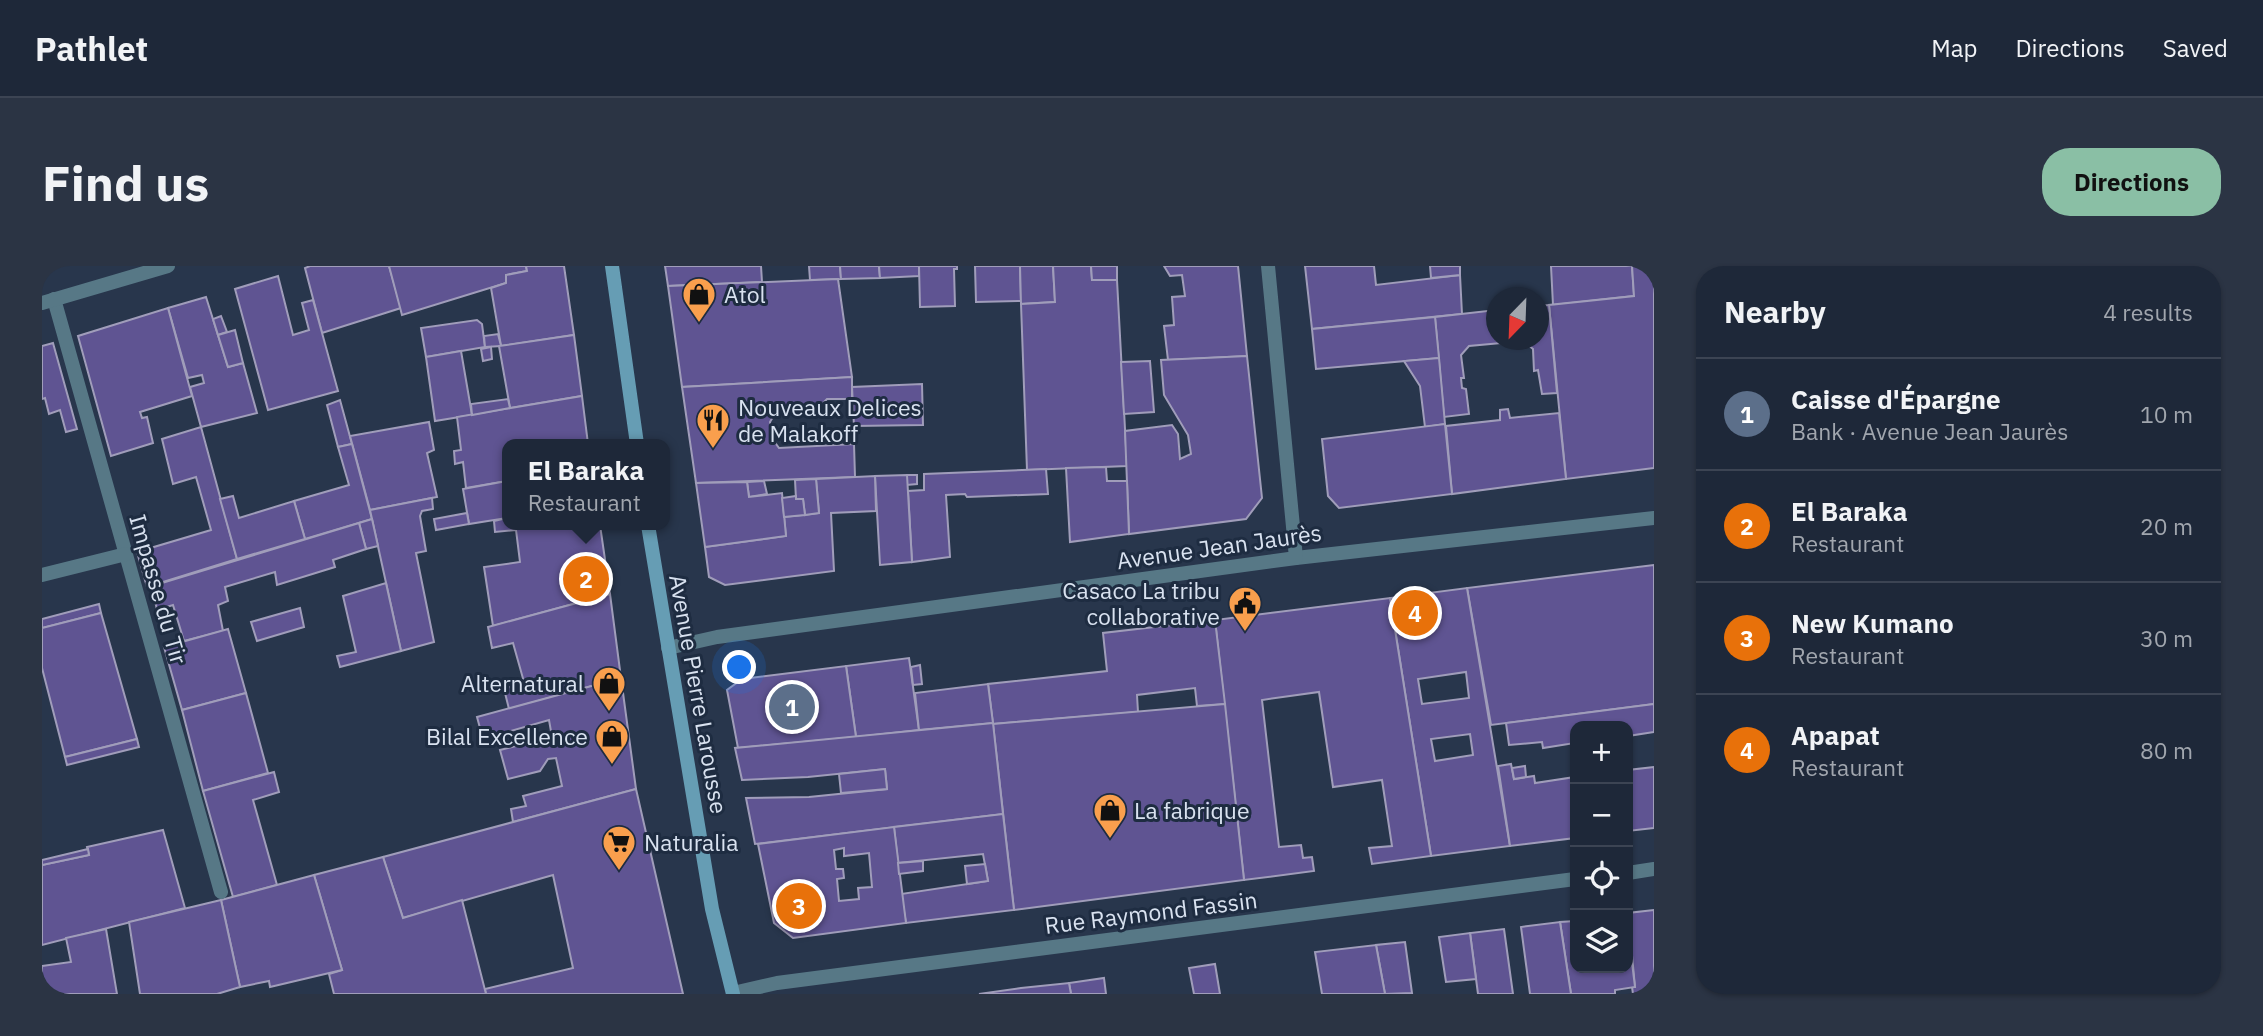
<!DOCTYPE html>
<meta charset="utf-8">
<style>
body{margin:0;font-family:"IBM Plex Sans",sans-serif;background:#2b3444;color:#f1f3f6}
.controls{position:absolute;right:21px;bottom:21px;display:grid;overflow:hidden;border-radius:14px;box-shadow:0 2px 5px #0004}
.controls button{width:63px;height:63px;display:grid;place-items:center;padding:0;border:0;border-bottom:2px solid #3c4453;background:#1e2839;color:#f1f3f6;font:35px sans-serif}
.compass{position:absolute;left:1444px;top:21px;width:63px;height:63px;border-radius:50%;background:#1e2839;box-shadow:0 2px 5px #0004;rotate:203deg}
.you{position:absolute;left:698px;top:402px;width:24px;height:24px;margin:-18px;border:5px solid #fff;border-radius:50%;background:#1a73e8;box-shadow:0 0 0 10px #1a73e833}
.badge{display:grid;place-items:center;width:46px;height:46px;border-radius:50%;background:#8abfa5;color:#fff;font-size:23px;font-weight:700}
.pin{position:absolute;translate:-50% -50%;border:4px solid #fff;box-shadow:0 2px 7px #0006}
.popup{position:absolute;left:460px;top:173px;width:168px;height:91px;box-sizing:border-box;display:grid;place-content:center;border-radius:14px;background:#1e2839;filter:drop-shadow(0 2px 5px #0005);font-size:23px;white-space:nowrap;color:#a1a6ae}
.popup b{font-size:26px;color:#f1f3f6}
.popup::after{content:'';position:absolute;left:50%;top:100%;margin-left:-14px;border:14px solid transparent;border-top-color:#1e2839}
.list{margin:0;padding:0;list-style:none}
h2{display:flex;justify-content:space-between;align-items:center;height:91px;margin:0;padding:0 28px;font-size:30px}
h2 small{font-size:23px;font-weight:400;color:#a1a6ae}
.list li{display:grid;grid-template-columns:46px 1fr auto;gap:21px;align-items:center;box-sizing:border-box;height:112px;padding:0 28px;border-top:2px solid #3c4453}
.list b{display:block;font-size:26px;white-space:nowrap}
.list p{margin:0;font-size:23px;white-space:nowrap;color:#a1a6ae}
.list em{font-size:23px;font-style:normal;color:#a1a6ae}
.icon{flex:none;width:38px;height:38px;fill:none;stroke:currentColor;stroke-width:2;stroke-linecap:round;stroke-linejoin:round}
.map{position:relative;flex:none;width:1612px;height:728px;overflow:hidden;border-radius:28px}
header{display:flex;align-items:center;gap:42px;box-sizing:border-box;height:98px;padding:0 35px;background:#1e2839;border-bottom:2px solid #3c4453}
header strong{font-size:33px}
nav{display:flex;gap:38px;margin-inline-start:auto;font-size:24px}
.intro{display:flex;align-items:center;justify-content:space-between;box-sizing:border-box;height:168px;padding:0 42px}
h1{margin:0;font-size:49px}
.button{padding:18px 32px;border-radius:28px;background:#8abfa5;color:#111;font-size:24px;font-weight:700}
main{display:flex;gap:42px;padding:0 42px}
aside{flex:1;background:#1e2839;border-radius:28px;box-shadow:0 2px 5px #0004}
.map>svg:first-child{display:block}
.building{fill:#5f5492;stroke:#a09dba;stroke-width:2;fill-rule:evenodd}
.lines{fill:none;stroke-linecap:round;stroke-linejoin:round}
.pedestrian{stroke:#577886;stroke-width:14}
.minor{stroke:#577886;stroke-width:14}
.secondary{stroke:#669db4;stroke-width:14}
.labels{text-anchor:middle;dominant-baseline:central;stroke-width:6;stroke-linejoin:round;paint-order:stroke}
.poi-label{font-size:23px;fill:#d9e2f0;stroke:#1e2c41;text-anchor:start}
.street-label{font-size:23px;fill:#d9e2f0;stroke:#1e2c41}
</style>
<header>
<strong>Pathlet</strong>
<nav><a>Map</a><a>Directions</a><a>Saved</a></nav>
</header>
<div class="intro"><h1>Find us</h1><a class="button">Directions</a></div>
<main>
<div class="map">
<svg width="1612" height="728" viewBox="0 0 1612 728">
<rect width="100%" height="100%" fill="#28364c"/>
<g class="building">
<polygon points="268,0 347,0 359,42 280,67 263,2"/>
<polygon points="347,0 484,0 485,5 464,9 464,17 360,49"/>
<polygon points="484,0 522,0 532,69 459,80 449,22 464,17 464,9 485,5"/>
<polygon points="623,0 719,0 720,16 626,20"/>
<polygon points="767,0 798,0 799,13 768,14"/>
<polygon points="798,0 837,0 838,12 799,13"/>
<polygon points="837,0 877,0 877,10 838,12"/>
<polygon points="877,0 915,0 915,3 912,3 913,40 878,41"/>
<polygon points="933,0 978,0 979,35 934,36"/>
<polygon points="978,0 1011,0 1013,36 979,38"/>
<polygon points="1011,0 1049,0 1050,14 1075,14 1085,200 985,204 979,38 1013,36"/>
<polygon points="1049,0 1075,0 1075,14 1050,14"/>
<polygon points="1122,0 1196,0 1205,90 1126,94 1122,60 1132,59 1130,31 1143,30 1140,9 1128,10"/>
<polygon points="1263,0 1332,0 1334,19 1418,9 1420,48 1270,63"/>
<polygon points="1388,0 1418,0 1418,9 1389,12"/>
<polygon points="1509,0 1590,0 1592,30 1511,39"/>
<polygon points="1590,0 1612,0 1612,202 1524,213 1507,39 1592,30"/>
<polygon points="236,10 251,69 267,64 260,37 271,34 296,125 226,144 193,23"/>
<polygon points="796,13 810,111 640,121 626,20"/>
<polygon points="164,31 186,101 201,97 215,147 159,161 148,121 162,117 160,109 146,112 126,42"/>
<polygon points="1507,39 1515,127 1500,128 1496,104 1492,105 1491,83 1481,75 1427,80 1419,89 1422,112 1419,112 1420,122 1424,123 1427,148 1402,151 1393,51 1454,44 1454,74 1496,74 1496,40"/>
<polygon points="126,42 150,130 98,146 100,152 105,151 111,177 69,190 36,70"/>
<polygon points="179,50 185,66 176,69 171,53"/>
<polygon points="1393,51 1397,92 1274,103 1270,63"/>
<polygon points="435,54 440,58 443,81 384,91 379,62"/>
<polygon points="193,64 201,97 186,101 176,69"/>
<polygon points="456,68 459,80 443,81 442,70"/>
<polygon points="532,69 540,130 468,142 457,80"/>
<polygon points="11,77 35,163 24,166 18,144 7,148 3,132 0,133 0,80"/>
<polygon points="449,81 450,93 441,95 439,83"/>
<polygon points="419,85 430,149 393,155 384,91"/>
<polygon points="1205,90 1220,232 1204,253 1087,268 1083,165 1130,159 1136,168 1138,193 1149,188 1146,169 1122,129 1119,94"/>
<polygon points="1397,92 1403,158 1383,161 1378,120 1362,95"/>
<polygon points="1108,95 1112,146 1082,148 1079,96"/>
<polygon points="810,111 810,133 785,133 775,143 735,144 728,156 729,171 737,182 812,178 813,211 654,217 640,121"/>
<polygon points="880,118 881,159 812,160 810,121"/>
<polygon points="540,130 546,178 465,178 465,215 424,222 421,196 413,198 412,185 419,184 415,151"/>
<polygon points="466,133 468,142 430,149 429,138"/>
<polygon points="298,134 310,178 296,181 285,139"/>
<polygon points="1466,143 1468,152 1517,147 1524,213 1410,228 1404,160 1458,154 1458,144"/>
<polygon points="387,156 392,184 385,187 395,231 328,244 308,170"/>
<polygon points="1403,158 1410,228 1297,242 1286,230 1280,173"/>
<polygon points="159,161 195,293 105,321 95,286 169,264 154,211 131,218 120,173"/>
<polygon points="310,178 330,253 263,273 252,235 307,219 296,181"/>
<polygon points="1064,201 1065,215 1085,215 1087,268 1028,276 1024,202"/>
<polygon points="1004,203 1006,228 925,231 923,228 904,229 908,291 870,296 866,225 882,224 882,208"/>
<polygon points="865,209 875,209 875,218 865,219"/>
<polygon points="865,209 870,296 838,299 833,210"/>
<polygon points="833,210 834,245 789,247 792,305 683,319 667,311 663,281 744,270 742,251 777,247 774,213"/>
<polygon points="774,213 777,247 763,249 761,233 754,233 753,214"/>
<polygon points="465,215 465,252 427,258 421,223"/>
<polygon points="722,215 725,228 707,231 705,216"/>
<polygon points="705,216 707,231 740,227 744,270 663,281 654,217"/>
<polygon points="191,230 197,252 252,235 263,273 195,293 178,233"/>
<polygon points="754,230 754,233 761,233 763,249 742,251 740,232"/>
<polygon points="390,232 391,243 380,245 378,250 384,285 374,287 392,376 359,385 328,244"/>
<polygon points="425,247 427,258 394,264 392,253"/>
<polygon points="465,252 465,259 558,259 568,328 451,360 442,301 478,296 474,264 453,266 452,255"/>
<polygon points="330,253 336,280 324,283 317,257"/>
<polygon points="317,257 324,283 291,294 293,301 235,319 233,306 183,321 186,335 176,339 181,365 142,375 131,339 115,344 110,320"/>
<polygon points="1612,299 1612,438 1449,459 1425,322"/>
<polygon points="344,317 359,385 298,401 295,390 314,386 301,330"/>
<path d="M 1425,322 L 1468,580 L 1389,590 L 1348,332 ZM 1424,406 L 1427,432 L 1380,438 L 1376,413 ZM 1428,468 L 1431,489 L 1393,495 L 1389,473 Z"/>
<polygon points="568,328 579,412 467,443 462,423 482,416 471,377 450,382 446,361"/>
<polygon points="1348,332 1389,590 1330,598 1327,582 1350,580 1340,514 1291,521 1277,426 1248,430 1220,434 1237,581 1259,579 1261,592 1270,591 1272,605 1202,614 1173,354"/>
<polygon points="57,338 59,347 0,362 0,353"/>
<polygon points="258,342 262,361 215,375 209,356"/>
<polygon points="59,347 95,473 23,491 0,402 0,362"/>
<polygon points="1173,354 1183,438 1155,440 1153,422 1095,429 1096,446 951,458 946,418 1065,405 1061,367"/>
<polygon points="186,363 204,427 140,444 122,381"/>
<polygon points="867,392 877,464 814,471 804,400"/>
<polygon points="878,399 880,418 871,419 869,401"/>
<polygon points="804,400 814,471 696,482 685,424 700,413"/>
<polygon points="579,412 594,523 471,556 469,543 484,540 481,530 520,520 514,492 506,493 498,505 466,513 458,484 510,471 507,454 441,473 435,451"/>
<polygon points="946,418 951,457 877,464 873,427"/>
<polygon points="204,427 226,507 161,525 140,444"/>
<polygon points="1183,438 1202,614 972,644 951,458"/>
<polygon points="1612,438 1612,466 1586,470 1586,460 1533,460 1533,477 1501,482 1500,476 1467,479 1464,457"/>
<polygon points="951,457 961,548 713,578 704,532 767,531 845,523 843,503 766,511 700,514 693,482"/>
<polygon points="95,473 97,481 25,499 23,491"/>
<polygon points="1469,498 1472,513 1492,510 1493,517 1533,511 1533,572 1468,580 1456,500"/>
<polygon points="1483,500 1484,511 1472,513 1470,502"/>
<polygon points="1612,501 1612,562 1586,565 1586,504"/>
<polygon points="843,503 845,523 799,527 797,508"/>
<polygon points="232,506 237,526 211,534 235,619 191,631 161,525"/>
<polygon points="594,523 641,728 444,728 443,723 531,702 511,609 361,652 341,591"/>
<polygon points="961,548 972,644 864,657 859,628 946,615 941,588 856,597 852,561"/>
<path d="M 852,561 L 864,657 L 751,672 L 732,657 L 716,578 ZM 802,582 L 802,590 L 827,587 L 830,621 L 816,622 L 817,633 L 797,635 L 795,613 L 802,612 L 801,603 L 794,603 L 792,584 Z"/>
<polygon points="121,564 143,642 0,679 0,599 47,589 45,581"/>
<polygon points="46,583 47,589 0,599 0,594"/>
<polygon points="341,591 361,652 420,634 444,728 292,728 287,708 300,704 272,609"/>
<polygon points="881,595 881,605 857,608 856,597"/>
<polygon points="943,598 946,615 925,618 923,600"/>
<polygon points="272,609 300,704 228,721 227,715 198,721 179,634"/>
<polygon points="179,634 198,721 175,728 98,728 87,656"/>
<polygon points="1612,644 1612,728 1591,728 1590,721 1593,721 1586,647"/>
<polygon points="1533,655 1533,702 1586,702 1586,664 1593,721 1573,724 1573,728 1529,728 1518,656"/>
<polygon points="1518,656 1529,728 1488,728 1479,661"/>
<polygon points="64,663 75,728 0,728 0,700 29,696 24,672"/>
<polygon points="1462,663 1471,728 1436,728 1428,667"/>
<polygon points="1428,667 1434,713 1404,716 1397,671"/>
<polygon points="1363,676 1370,727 1343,728 1334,679"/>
<polygon points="1334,679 1343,728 1280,728 1273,686"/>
<polygon points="1173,698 1178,728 1152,728 1147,702"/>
<polygon points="1062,712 1064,728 1029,728 1027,717"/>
<polygon points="1027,717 1029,728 937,728 979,722"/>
</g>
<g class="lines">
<polyline class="pedestrian" points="1254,292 1612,252"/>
<g class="minor">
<polyline points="12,33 179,626"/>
<polyline points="0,37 126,0"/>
<polyline points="0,309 84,288"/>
<polyline points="626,382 675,371 1254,292 1226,0"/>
<polyline points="1586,607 1612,603"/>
<polyline points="691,727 735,717 1533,613"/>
</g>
<g class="secondary">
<polyline points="570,0 595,178"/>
<polyline points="606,259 670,643 691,728"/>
</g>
</g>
<defs>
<symbol id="shop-pin" viewBox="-11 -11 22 30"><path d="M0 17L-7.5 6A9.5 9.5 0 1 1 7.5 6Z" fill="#f99f4d" stroke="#1e2c41"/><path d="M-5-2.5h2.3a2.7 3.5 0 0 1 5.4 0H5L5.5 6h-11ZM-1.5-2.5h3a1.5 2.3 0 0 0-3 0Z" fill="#111"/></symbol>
<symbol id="restaurant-pin" viewBox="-11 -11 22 30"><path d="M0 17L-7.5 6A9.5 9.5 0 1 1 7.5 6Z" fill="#f99f4d" stroke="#1e2c41"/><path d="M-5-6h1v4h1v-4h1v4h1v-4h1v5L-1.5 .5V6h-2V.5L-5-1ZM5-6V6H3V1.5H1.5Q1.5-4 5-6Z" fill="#111"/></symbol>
<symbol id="civic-pin" viewBox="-11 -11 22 30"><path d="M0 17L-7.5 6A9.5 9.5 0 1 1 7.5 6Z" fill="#f99f4d" stroke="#1e2c41"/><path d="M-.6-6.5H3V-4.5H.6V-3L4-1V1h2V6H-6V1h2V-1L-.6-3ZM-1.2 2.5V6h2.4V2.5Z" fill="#111"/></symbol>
<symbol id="supermarket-pin" viewBox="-11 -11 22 30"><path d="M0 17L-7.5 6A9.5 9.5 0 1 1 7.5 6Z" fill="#f99f4d" stroke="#1e2c41"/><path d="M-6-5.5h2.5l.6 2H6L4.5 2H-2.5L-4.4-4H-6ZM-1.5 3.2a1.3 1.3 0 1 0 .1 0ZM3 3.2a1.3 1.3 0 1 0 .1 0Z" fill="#111"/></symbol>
</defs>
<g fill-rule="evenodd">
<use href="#shop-pin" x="638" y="9" width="38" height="52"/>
<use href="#restaurant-pin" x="652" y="135" width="38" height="52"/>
<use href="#civic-pin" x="1184" y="318" width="38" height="52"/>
<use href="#shop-pin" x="548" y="398" width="38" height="52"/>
<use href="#shop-pin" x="551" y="451" width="38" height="52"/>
<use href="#shop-pin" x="1049" y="525" width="38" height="52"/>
<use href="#supermarket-pin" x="558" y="557" width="38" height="52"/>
</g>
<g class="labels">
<g class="poi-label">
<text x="682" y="28">Atol</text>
<text x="696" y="141">Nouveaux Delices<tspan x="696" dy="26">de Malakoff</tspan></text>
<text x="1178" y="324" text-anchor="end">Casaco La tribu<tspan x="1178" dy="26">collaborative</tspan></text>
<text x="542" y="417" text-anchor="end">Alternatural</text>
<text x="546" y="470" text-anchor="end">Bilal Excellence</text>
<text x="1092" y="544">La fabrique</text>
<text x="602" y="576">Naturalia</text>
</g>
<g class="street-label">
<text transform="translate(1177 280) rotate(-8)">Avenue Jean Jaurès</text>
<text transform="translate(117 323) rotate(74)">Impasse du Tir</text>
<text transform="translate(657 428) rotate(80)">Avenue Pierre Larousse</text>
<text transform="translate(1109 646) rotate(-7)">Rue Raymond Fassin</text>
</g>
</g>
</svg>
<div class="controls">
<button>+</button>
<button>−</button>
<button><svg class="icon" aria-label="locate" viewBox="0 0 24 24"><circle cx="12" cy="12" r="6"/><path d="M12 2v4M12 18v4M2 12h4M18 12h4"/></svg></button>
<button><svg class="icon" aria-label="layers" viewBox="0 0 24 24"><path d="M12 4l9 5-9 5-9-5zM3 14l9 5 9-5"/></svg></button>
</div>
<svg class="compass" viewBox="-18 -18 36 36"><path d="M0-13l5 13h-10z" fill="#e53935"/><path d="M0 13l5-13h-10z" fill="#a1a6ae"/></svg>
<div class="you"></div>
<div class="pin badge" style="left:750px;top:441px;background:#5c6f8a">1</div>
<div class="pin badge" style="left:544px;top:313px;background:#e8710a">2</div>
<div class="popup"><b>El Baraka</b>Restaurant</div>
<div class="pin badge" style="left:757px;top:640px;background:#e8710a">3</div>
<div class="pin badge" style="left:1373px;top:347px;background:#e8710a">4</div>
</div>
<aside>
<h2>Nearby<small>4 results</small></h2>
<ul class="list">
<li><span class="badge" style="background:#5c6f8a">1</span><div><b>Caisse d'Épargne</b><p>Bank · Avenue Jean Jaurès</p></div><em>10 m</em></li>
<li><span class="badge" style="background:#e8710a">2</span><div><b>El Baraka</b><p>Restaurant</p></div><em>20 m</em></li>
<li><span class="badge" style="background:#e8710a">3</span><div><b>New Kumano</b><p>Restaurant</p></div><em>30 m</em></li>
<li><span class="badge" style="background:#e8710a">4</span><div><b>Apapat</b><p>Restaurant</p></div><em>80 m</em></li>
</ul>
</aside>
</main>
